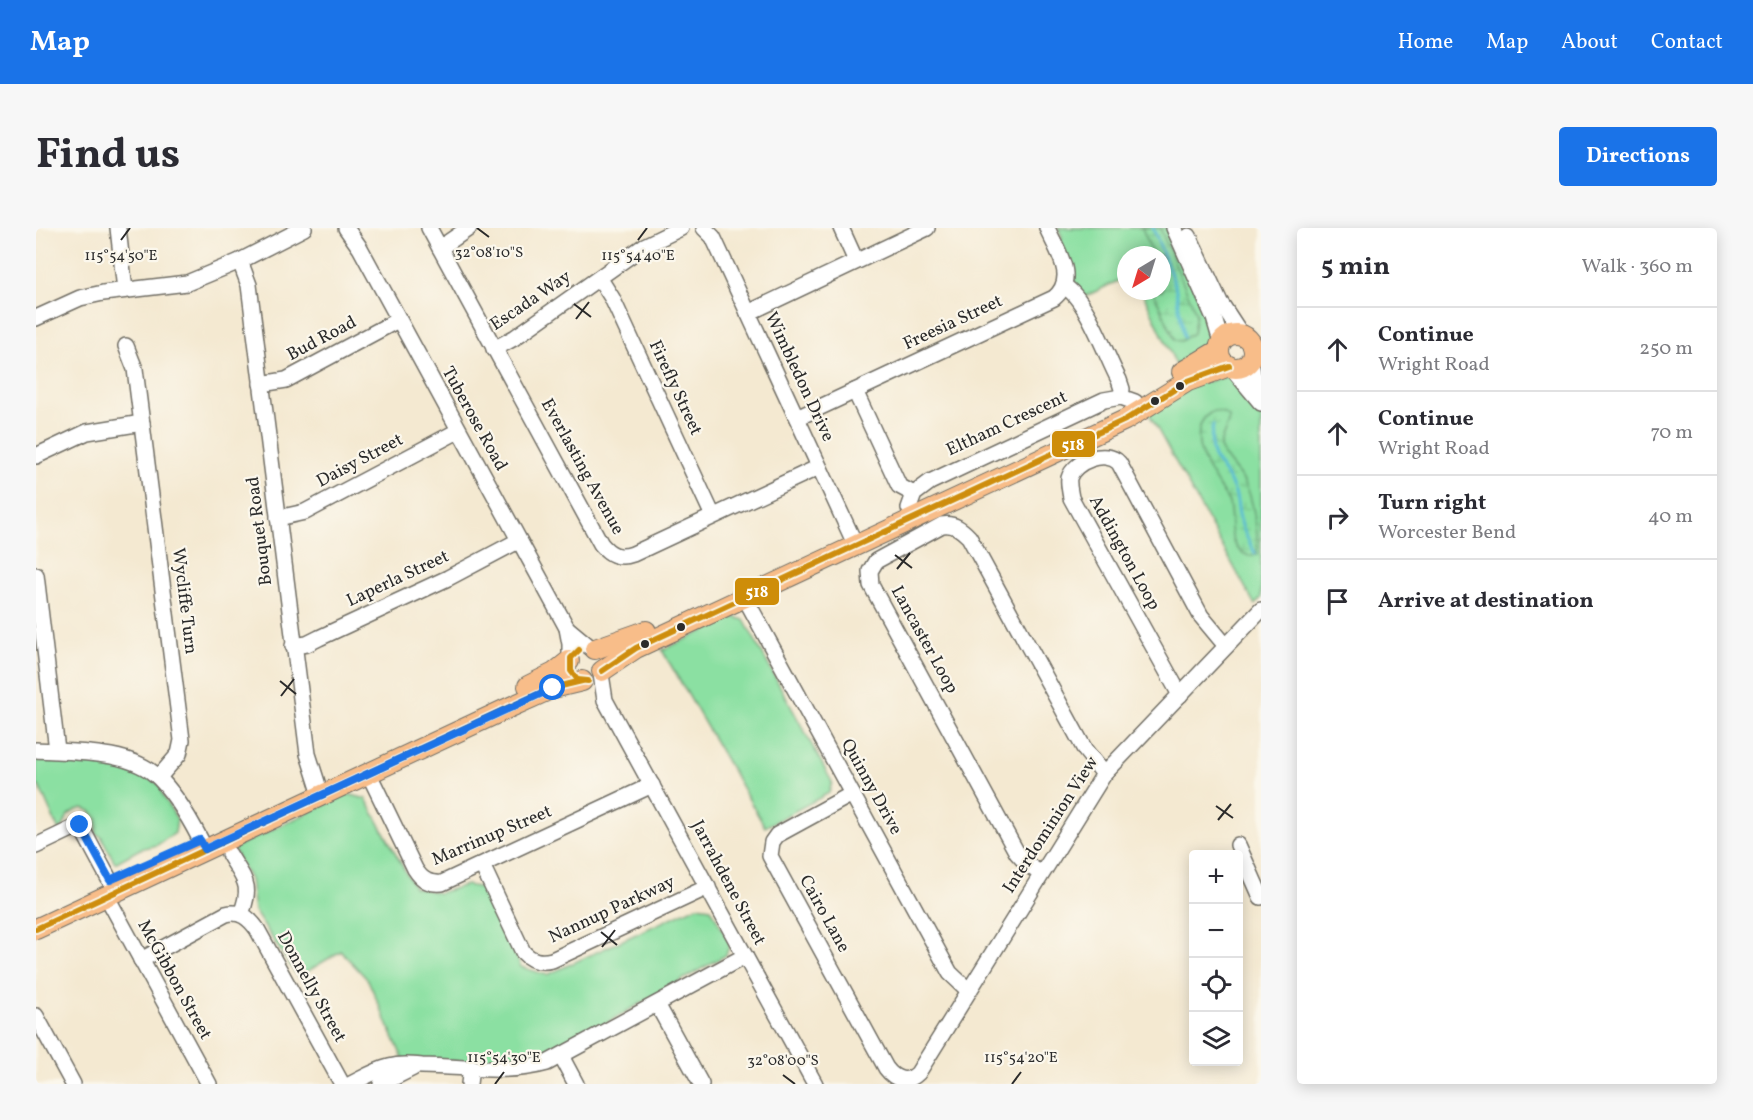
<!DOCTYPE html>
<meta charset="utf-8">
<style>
body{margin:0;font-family:Vollkorn,serif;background:#f7f7f7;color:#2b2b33}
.controls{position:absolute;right:18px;bottom:18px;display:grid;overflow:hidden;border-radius:6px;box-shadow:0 3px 15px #0003}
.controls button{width:54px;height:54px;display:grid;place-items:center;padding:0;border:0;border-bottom:2px solid #e1e1e2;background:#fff;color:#2b2b33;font:30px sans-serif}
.compass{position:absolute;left:1081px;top:18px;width:54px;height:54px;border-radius:50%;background:#fff;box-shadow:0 3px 15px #0003;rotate:218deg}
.stop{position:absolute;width:18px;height:18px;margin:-14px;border:4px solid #1a73e8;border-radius:50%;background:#fff}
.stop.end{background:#1a73e8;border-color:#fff;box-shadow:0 2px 6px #0008}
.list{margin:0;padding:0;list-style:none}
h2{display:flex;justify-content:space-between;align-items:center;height:78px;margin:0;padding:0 24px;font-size:26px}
h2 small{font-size:20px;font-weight:400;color:#7c7c81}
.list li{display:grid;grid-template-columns:39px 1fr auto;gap:18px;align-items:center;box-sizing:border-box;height:84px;padding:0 24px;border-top:2px solid #e1e1e2}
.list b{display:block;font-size:22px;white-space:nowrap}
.list p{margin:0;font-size:20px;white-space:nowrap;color:#7c7c81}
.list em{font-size:20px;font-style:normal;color:#7c7c81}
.icon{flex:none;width:33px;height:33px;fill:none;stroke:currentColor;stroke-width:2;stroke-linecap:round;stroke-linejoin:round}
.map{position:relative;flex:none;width:1225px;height:856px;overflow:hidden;border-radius:6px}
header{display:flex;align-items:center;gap:36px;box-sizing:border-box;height:84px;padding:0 30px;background:#1a73e8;color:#fff}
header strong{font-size:28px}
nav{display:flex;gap:33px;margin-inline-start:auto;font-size:21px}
.intro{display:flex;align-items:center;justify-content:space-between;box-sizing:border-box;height:144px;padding:0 36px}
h1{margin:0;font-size:42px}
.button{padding:15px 27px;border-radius:6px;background:#1a73e8;color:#fff;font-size:21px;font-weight:700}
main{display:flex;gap:36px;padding:0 36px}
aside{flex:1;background:#fff;border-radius:6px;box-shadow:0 3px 15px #0003}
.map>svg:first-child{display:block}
.green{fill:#8be0a2;stroke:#5b8666;stroke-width:1.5}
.wetland{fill:url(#wetland-marsh);stroke:#5b8666;stroke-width:1.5}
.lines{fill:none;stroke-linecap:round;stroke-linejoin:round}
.stream{stroke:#58bbd6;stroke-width:3}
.minor-casing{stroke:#716e65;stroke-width:18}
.major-casing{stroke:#716e65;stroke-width:22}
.minor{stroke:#fff;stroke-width:15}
.major{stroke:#f8bd89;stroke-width:20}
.bus-1-casing{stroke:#fbf7ec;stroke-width:10}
.bus-1{stroke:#ce8d09;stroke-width:6}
.route{stroke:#1a73e8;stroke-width:8}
.ticks{fill:none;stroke:#2b2b2b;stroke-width:2}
.bus-dot{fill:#2b2b2b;stroke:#fbf7ec;stroke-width:2}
.labels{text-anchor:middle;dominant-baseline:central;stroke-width:4.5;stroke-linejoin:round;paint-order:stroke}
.street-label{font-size:18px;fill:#2b2b2b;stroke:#fbf7ec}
.ticks-label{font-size:15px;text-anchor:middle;fill:#2b2b2b;stroke:#fbf7ec;stroke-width:4.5;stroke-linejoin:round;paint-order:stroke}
.line-badge{stroke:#fbf7ec;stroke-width:2}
.badge-label{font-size:16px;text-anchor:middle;font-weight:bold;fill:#fff}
</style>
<header>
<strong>Map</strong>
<nav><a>Home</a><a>Map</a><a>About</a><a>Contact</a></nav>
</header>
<div class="intro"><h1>Find us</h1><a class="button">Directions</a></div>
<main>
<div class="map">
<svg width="1225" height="856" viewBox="0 0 1225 856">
<defs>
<pattern id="wetland-marsh" width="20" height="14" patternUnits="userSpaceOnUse" patternTransform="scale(1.5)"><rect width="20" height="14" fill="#8be0a2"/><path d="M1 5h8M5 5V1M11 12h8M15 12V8" fill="none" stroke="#78c08c"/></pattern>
</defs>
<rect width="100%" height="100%" fill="#fbf7ec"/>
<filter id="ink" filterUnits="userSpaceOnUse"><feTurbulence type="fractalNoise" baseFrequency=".0167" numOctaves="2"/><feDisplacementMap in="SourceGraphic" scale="12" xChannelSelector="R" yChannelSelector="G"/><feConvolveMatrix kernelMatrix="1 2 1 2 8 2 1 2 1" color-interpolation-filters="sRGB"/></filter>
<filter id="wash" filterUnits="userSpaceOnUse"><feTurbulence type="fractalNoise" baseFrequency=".008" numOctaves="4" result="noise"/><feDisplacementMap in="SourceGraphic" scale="24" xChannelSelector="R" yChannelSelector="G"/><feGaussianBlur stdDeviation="1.35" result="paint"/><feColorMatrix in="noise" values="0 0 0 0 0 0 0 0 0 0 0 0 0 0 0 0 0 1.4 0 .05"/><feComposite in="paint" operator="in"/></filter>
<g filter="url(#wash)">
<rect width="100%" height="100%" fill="#f4e9d1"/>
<g class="green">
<path d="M 1022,0 L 1134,0 L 1180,112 L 1142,141 L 1106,63 L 1126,63 L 1126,27 L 1090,27 L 1090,49 L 1048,69 C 1035,53 1033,33 1024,14 L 1026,9 Z"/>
<polygon points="1192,148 1203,155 1225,184 1225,370 1219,377 1112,184 1147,160"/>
<polygon points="699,389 708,392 796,554 793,565 729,599 626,422"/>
<path d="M 0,527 L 46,530 C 53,538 75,539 84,535 L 95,539 L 124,557 L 127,568 L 141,591 L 139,605 L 121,617 L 104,621 L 79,635 L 65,608 L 60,606 L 61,591 L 54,583 L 47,580 L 40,582 L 32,587 L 28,597 L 23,603 L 3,558 L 0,559 Z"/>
<polygon points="312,566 330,571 378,659 403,665 430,657 447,660 485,739 511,747 661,678 675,680 694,716 690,727 521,823 480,836 367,831 332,752 305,723 262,749 218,683 214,652 197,620"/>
</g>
<g class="wetland">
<polygon points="1106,0 1124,0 1160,85 1157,105 1145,113 1139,112 1117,63 1126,63 1126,27 1117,27"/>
<path d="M 1178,183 L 1187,185 L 1193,189 C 1193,200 1184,208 1184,220 C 1190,233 1202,243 1209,255 C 1217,270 1223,309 1221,326 L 1213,328 C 1188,318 1198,295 1193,275 C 1191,270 1186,264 1183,259 C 1173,242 1160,225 1163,204 C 1164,193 1169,187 1178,183 Z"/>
</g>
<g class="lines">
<g class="stream">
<polyline points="1117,0 1139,57 1148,109"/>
<path d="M 1177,197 C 1170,237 1185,231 1198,262 C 1203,272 1201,284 1205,294 C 1208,305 1214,315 1219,325"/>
</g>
</g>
</g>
<g filter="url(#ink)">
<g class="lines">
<defs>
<g id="minor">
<polyline points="82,0 89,62"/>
<polyline points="310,0 324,20 531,400 534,416 534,429"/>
<path d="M 393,0 L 565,316 C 574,327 583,331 597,326 L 783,239"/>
<polyline points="668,0 677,9 820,318"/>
<polyline points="805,0 820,33"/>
<polyline points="1138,0 1178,90 1185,114"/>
<polyline points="1153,8 1184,74 1205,106"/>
<polyline points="404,20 433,0"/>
<polyline points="204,33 213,57 272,526 285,567"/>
<polyline points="564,51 576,70 677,288"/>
<path d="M 1028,58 C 1051,71 1070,128 1083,152 L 1086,161 L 1085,169"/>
<polyline points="712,85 891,0"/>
<polyline points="0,90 44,70 67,65 151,55 204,33 268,0"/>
<polyline points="90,118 99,141 146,512 143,526 123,549"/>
<polyline points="458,121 478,110 608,18 645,0"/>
<polyline points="1215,132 1217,146 1225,166"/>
<polyline points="1195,139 1225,175"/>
<polyline points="225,156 250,152 362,92"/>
<polyline points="819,163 863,258 878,266"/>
<path d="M 761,190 L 1018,70 C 1042,50 1021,23 1011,0"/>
<polyline points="0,228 51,204 106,195"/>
<polyline points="873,280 878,266 894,254 1068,172 1085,169 1099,174"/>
<polyline points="242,290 269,284 422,203"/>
<polyline points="0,347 21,522"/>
<polyline points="708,368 914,745 933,763"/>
<polyline points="531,400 555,420"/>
<polyline points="257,418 271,416 283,410 412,350 482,313"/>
<polyline points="565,446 569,472 779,856"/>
<path d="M 1144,467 L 1035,270 C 1034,263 1032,257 1033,250 C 1038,233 1070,221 1083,235 L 1165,388 L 1190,418"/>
<path d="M 0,522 C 37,524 97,522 124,551 C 143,571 157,596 169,621"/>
<path d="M 332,544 L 379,641 C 386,652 393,656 406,655 L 616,557"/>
<path d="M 816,566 L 741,607 L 736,614 L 734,628 L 850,840 C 859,852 871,856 882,845 L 1068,546 L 1225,382"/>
<polyline points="1202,617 1225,669"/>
<polyline points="0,618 44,597 74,653"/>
<path d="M 193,626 C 208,652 217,656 205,686"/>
<path d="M 446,637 L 487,724 C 495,733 504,735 516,732 L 672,659"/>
<path d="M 1005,646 L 991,636 L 981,625 L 835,357 L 834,343 L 840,333 L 906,297 C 918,295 925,301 933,309 L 1049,522 L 1068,546"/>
<polyline points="70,667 173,856"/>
<path d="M 105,732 L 190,686 C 204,682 213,690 221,701 L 306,856"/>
<polyline points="621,776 665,856"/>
<polyline points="0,788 37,856"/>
<polyline points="525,828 540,856"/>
<path d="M 315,856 C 327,850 340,842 353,839 C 364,836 375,837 386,838 C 428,838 469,847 511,835 L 709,728"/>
<polyline points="345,856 377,840"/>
<polyline points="433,856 435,839"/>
</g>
<g id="major">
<circle cx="1200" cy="123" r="17"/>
<polyline points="1146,144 1183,122"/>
<polyline points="559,421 610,403"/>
<polyline points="566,443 600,420 1089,192 1152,153 1193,138"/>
<polyline points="492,458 518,445 533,433"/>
<polyline points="0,701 470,481 517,460 546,453"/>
</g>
</defs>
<use href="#minor" class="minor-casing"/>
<use href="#major" class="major-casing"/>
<use href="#minor" class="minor"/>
<use href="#major" class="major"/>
<defs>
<g id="bus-1">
<polyline points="543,422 535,430 535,443 542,452 552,453"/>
<polyline points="566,443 600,420 1089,192 1152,153 1193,138"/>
<polyline points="0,701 470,481 517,460 546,453"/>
</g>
</defs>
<use href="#bus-1" class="bus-1-casing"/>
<use href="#bus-1" class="bus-1"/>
</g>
</g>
<g class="lines" filter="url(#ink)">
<polyline class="route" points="44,597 74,652 164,612 169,621 517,460"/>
</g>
<path class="ticks" d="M 441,0 L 453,9M 85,12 L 94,0M 602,12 L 611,0M 538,76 L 555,89M 540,91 L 553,74M 859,327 L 876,340M 861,341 L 874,325M 244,453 L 260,466M 245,468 L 258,451M 1180,578 L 1197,590M 1182,592 L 1195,576M 565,704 L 581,717M 566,719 L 579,702M 747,847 L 759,856M 459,856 L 468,844M 976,856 L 985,844"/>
<g class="bus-dot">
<circle cx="1144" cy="158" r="5"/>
<circle cx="1119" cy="173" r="5"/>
<circle cx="645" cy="399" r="5"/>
<circle cx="609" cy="416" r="5"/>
</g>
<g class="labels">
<g class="street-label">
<text transform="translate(495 73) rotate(-34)">Escada Way</text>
<text transform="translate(917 95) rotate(-25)">Freesia Street</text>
<text transform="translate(286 111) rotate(-28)">Bud Road</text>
<text transform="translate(763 149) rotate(65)">Wimbledon Drive</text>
<text transform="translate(639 160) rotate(65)">Firefly Street</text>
<text transform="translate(438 191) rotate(61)">Tuberose Road</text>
<text transform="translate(971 196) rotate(-25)">Eltham Crescent</text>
<text transform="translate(324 233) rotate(-28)">Daisy Street</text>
<text transform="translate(546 239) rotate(61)">Everlasting Avenue</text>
<text transform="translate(224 303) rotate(-97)">Bouquet Road</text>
<text transform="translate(1088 325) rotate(61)">Addington Loop</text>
<text transform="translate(362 351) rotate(-25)">Laperla Street</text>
<text transform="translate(148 373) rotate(83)">Wycliffe Turn</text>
<text transform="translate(888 412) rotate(61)">Lancaster Loop</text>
<text transform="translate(835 559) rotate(61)">Quinny Drive</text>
<text transform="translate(1015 597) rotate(-57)">Interdominion View</text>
<text transform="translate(456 608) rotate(-23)">Marrinup Street</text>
<text transform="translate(692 655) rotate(62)">Jarrahdene Street</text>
<text transform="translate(576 682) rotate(-25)">Nannup Parkway</text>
<text transform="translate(788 686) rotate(61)">Cairo Lane</text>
<text transform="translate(138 752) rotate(61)">McGibbon Street</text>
<text transform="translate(275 759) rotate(61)">Donnelly Street</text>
</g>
</g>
<g class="ticks-label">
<text x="453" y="29">32°08'10"S</text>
<text x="85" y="32">115°54'50"E</text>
<text x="602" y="32">115°54'40"E</text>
<text x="468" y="834">115°54'30"E</text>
<text x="985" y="834">115°54'20"E</text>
<text x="747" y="837">32°08'00"S</text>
</g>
<g class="line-badge">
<rect x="1015" y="202" width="45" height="28" rx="6" fill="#ce8d09"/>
<rect x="698" y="349" width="46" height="29" rx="6" fill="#ce8d09"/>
</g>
<g class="badge-label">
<text x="1037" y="222">518</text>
<text x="721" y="369">518</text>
</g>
</svg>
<div class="controls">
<button>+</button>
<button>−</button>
<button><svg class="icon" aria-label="locate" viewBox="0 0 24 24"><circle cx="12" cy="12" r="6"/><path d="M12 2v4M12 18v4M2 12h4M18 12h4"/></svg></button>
<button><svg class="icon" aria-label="layers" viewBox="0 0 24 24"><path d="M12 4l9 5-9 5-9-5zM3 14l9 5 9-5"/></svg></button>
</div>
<svg class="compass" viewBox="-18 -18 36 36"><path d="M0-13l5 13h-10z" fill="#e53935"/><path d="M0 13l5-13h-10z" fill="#7c7c81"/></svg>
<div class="stop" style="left:517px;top:460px"></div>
<div class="stop end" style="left:44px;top:597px"></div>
</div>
<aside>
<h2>5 min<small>Walk · 360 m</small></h2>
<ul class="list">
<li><svg class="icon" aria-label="ahead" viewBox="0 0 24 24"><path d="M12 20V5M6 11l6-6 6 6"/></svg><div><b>Continue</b><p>Wright Road</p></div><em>250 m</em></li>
<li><svg class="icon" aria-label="ahead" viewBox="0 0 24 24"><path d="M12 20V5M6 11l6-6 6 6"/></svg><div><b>Continue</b><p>Wright Road</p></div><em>70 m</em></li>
<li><svg class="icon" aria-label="right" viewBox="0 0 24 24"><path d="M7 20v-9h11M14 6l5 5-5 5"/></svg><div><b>Turn right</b><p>Worcester Bend</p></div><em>40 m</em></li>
<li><svg class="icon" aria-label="arrive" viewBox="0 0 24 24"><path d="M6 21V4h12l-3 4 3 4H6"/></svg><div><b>Arrive at destination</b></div></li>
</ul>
</aside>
</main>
